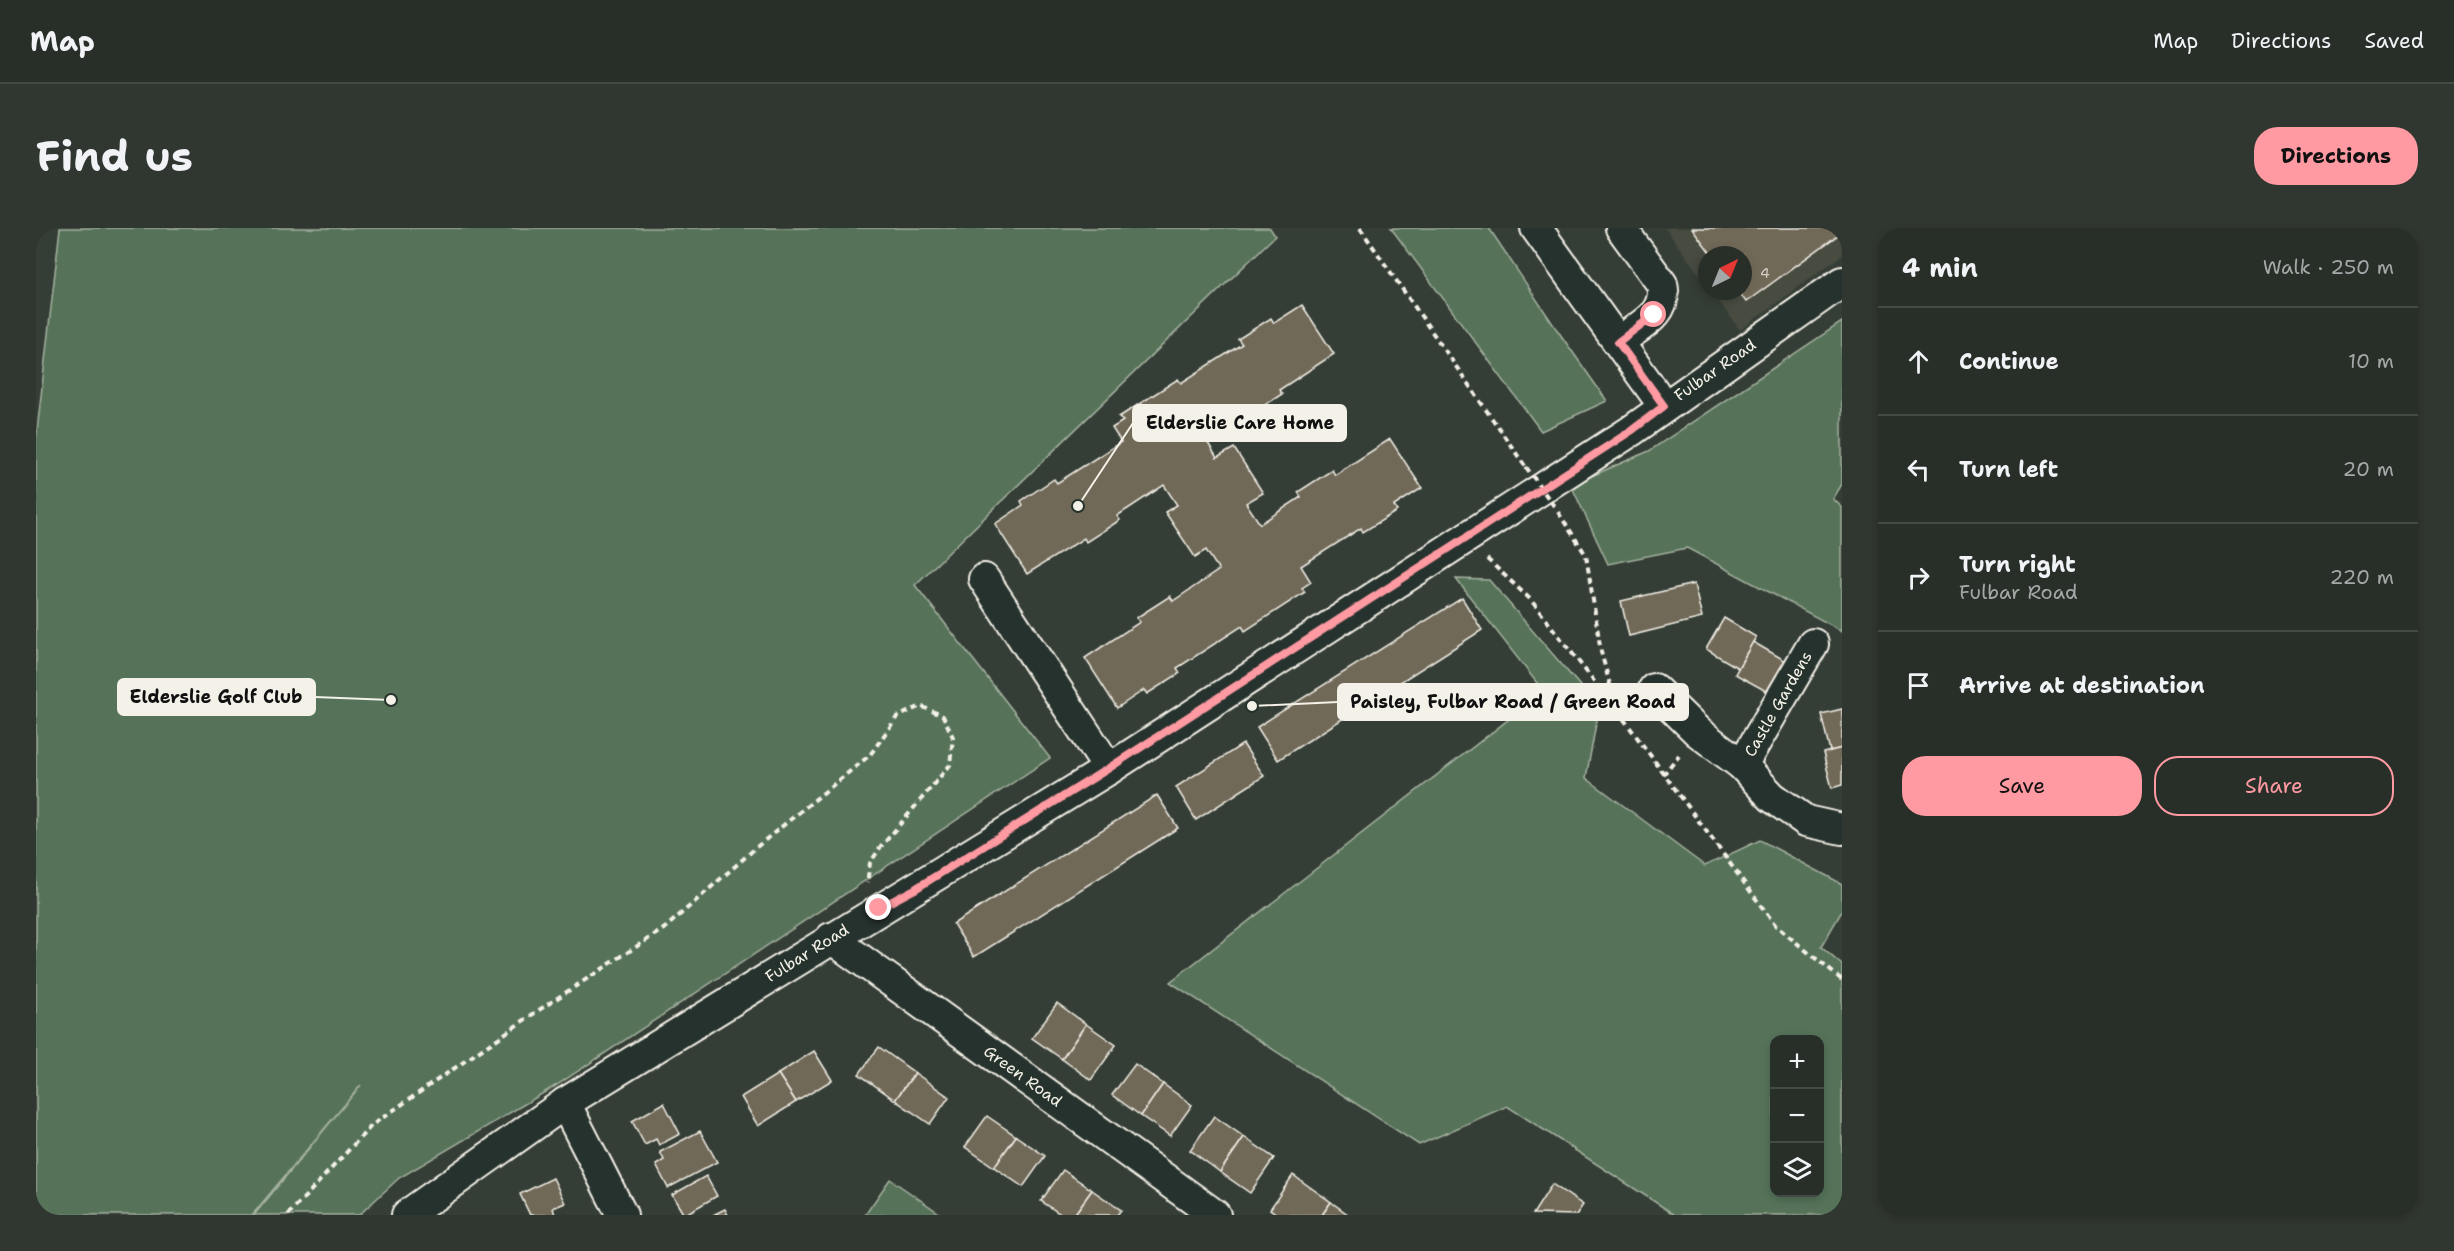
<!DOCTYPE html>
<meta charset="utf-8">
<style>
body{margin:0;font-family:"Shantell Sans",sans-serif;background:#303630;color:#f1f3f6}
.controls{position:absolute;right:18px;bottom:18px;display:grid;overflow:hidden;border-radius:12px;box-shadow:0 3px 9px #0003}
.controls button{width:54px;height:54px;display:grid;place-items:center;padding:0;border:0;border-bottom:2px solid #444a45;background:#282e28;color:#f1f3f6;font:30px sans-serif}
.compass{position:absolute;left:1662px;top:18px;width:54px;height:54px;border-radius:50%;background:#282e28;box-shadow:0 3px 9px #0003;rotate:43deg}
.stop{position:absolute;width:18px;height:18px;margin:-14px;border:4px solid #ff9aa2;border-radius:50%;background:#fff}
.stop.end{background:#ff9aa2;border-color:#fff;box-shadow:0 2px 6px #0008}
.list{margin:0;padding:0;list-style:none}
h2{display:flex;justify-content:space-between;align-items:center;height:78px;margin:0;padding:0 24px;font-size:26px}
h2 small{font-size:20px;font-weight:400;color:#a5a8a8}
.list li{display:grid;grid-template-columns:39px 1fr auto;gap:18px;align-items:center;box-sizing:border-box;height:108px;padding:0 24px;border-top:2px solid #444a45}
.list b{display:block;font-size:22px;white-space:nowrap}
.list p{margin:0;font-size:20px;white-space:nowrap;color:#a5a8a8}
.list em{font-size:20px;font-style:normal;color:#a5a8a8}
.actions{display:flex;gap:12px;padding:18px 24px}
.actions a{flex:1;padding:14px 0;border:2px solid #ff9aa2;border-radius:24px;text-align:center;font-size:21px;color:#ff9aa2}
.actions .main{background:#ff9aa2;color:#111}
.icon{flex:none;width:33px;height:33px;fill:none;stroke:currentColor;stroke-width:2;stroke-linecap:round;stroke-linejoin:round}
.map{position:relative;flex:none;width:1806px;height:987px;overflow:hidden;border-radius:24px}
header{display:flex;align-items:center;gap:36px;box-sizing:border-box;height:84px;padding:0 30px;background:#282e28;border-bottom:2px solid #444a45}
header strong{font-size:28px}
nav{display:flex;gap:33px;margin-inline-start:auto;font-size:21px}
.intro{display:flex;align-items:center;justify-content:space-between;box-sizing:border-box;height:144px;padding:0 36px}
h1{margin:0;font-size:42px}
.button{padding:15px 27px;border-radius:24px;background:#ff9aa2;color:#111;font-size:21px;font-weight:700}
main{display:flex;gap:36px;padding:0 36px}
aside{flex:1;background:#282e28;border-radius:24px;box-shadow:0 3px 9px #0003}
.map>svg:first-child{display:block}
.built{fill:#474b40}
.green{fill:#57735a;stroke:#a6b2a1;stroke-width:1.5;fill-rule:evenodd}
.building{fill:#716959;stroke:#f4f1e8;stroke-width:1.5}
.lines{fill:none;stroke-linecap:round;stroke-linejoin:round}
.minor-casing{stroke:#f4f1e8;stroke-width:34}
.path{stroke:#f4f1e8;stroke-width:4;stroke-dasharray:6 4.5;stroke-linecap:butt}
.minor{stroke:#26332d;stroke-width:30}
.path-bridge{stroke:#f4f1e8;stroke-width:4;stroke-dasharray:6 4.5;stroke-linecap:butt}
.route{stroke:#ff9aa2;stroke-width:8}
.labels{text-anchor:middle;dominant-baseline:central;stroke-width:4.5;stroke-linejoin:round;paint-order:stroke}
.number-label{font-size:14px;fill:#d3cfc4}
.street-label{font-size:16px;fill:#f4f1e8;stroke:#26332d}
.leader{fill:none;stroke:#f4f1e8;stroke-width:2}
.callout-dot{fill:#f4f1e8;stroke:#26332d;stroke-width:2}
.callout{fill:#f4f1e8;stroke:#f4f1e8;stroke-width:2}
.callout-label{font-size:18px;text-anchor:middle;font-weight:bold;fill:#111}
</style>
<header>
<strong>Map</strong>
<nav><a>Map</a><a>Directions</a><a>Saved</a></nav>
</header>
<div class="intro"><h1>Find us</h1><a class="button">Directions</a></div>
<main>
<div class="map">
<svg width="1806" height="987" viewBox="0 0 1806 987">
<rect width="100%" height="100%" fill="#353e36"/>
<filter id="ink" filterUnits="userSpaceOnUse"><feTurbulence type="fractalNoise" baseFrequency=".0167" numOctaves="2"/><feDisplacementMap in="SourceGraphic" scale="12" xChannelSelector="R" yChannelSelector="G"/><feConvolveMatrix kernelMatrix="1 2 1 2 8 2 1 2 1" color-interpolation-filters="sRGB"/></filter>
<g filter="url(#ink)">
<polygon class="built" points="1629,0 1806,0 1806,27 1704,102 1675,63 1707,63 1707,27 1671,27 1671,57"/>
<g class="green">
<polygon points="24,0 1234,0 1239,8 879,357 1014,530 521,857 363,950 323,987 218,987 325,857 216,987 0,987 0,212"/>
<polygon points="1355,0 1453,0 1517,96 1571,173 1505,203"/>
<polygon points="1806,94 1806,256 1797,271 1806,279 1806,403 1651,320 1572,336 1535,257 1613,223"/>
<path d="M 1420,351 L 1453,352 L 1563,480 L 1550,550 L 1669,638 L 1724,612 L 1806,656 L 1806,683 L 1785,719 L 1806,737 L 1806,987 L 1639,987 L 1471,878 L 1383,917 L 1134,754 L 1508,464 ZM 1738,812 L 1784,812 L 1784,964 L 1738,964 Z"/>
<polygon points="854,951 906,987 829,987"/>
</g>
<g class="building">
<polygon points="1656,0 1806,0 1806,4 1710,74 1702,63 1707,63 1707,27 1676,27"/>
<polygon points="1266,77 1298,126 1243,162 1246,166 1212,188 1209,184 1169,210 1181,230 1198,220 1227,265 1210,275 1224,296 1265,269 1262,264 1296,242 1299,247 1354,211 1386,260 1358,278 1361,283 1327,304 1325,300 1265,338 1275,354 1266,360 1269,364 1209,403 1206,398 1141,440 1144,445 1111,466 1108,462 1081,480 1049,430 1104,394 1100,390 1134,368 1137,373 1183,342 1170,322 1159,329 1129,284 1141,277 1128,257 1081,288 1084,292 1050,314 1048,310 991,346 959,296 987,277 985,273 1018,251 1021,255 1085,214 1076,200 1087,193 1083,189 1142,151 1145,155 1206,116 1202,111 1235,90 1238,95"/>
<polygon points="1658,356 1666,390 1593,408 1585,373"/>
<polygon points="1426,370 1446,402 1242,532 1221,499"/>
<polygon points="1688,390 1720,409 1702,440 1670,421"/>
<polygon points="1717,414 1750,433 1732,464 1699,446"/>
<polygon points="1806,481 1806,520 1794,523 1785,486"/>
<polygon points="1207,516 1228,548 1160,592 1140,559"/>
<polygon points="1806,520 1806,557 1796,560 1787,525"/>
<polygon points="1121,567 1142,600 938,729 917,696"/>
<polygon points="1021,775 1050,796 1026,831 996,810"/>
<polygon points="1050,796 1080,817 1055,852 1026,831"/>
<polygon points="843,819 879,845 859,872 823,846"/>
<polygon points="778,823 796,852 760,874 742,846"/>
<polygon points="1099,836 1127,856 1105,888 1076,867"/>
<polygon points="879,845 913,869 894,896 859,872"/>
<polygon points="742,846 760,874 722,898 705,869"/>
<polygon points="1127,856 1156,877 1134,908 1105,888"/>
<polygon points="628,875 644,906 623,917 620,911 609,917 596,893"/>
<polygon points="951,888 980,908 958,939 929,919"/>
<polygon points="1178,888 1208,909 1184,944 1154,922"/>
<polygon points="664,903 681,934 632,960 620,937 628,932 624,924"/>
<polygon points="980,908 1009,928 987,959 958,939"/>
<polygon points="1208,909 1238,930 1214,965 1184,944"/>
<polygon points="1027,942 1056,962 1038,987 1026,987 1005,973"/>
<polygon points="1257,947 1295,974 1286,987 1242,987 1234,981"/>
<polygon points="670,948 681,968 648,987 636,967"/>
<polygon points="517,950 529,975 517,980 519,987 494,987 484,966"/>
<polygon points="1516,956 1547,977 1540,987 1497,986"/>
<polygon points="1056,962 1085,982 1081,987 1038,987"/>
<polygon points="1295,974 1313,987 1286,987"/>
<polygon points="689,981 692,987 677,987"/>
</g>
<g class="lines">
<defs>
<g id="minor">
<polyline points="1500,0 1628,178"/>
<path d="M 1582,114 C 1603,98 1633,86 1626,56 L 1585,0"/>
<polyline points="948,351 1073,541"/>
<polyline points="1618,461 1662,504 1706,537 1736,569 1770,593 1806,601"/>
<polyline points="1706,537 1777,416"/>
<polyline points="795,710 1179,987"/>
<polyline points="529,875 586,987"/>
<polyline points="371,987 529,875 1073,541 1595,203 1806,54"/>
</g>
</defs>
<use href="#minor" class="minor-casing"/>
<g class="path">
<polyline points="1324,0 1489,238"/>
<polyline points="1522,284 1550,327 1565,424 1581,482 1740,698 1806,752"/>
<polyline points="1451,331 1494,371 1578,479"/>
<polyline points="1627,547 1643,527"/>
<polyline points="252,987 336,897 503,782 629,700 723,617 834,527 861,489 885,478 907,488 917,509 914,537 844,620 834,635 831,655"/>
</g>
<use href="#minor" class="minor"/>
<polyline class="path-bridge" points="1490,239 1520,281"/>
</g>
</g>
<g class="lines" filter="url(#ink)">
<polyline class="route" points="843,680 879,661 1073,540 1595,203 1628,178 1582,114 1618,87"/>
</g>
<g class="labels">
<g class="number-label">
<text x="1729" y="45">4</text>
</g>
<g class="street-label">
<text transform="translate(1679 142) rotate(-35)">Fulbar Road</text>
<text transform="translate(1742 476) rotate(-60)">Castle Gardens</text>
<text transform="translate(771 725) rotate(-32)">Fulbar Road</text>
<text transform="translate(987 848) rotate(36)">Green Road</text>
</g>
</g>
<path class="leader" d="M1042 278L1097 195M355 472L279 469M1216 478L1302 474"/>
<g class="callout-dot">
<circle cx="1042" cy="278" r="6"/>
<circle cx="355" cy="472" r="6"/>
<circle cx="1216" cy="478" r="6"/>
</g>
<g class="callout">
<rect x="1097" y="177" width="213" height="36" rx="6"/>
<rect x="82" y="451" width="197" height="36" rx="6"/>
<rect x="1302" y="456" width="350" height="36" rx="6"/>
</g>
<g class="callout-label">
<text x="1204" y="201">Elderslie Care Home</text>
<text x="180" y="475">Elderslie Golf Club</text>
<text x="1477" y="480">Paisley, Fulbar Road / Green Road</text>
</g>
</svg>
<div class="controls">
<button>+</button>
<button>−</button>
<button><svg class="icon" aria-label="layers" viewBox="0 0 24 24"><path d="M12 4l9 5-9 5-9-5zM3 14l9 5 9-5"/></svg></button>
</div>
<svg class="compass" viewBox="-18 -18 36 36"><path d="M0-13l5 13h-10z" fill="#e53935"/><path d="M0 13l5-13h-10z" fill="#a5a8a8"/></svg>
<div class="stop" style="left:1618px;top:87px"></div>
<div class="stop end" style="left:843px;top:680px"></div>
</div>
<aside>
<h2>4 min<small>Walk · 250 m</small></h2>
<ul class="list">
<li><svg class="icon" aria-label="ahead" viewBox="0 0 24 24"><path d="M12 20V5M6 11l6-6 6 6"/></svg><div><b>Continue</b></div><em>10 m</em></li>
<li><svg class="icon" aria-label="left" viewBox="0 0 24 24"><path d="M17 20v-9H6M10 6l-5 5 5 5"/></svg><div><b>Turn left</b></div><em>20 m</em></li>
<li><svg class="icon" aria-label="right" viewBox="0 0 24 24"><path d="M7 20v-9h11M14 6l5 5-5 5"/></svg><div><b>Turn right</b><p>Fulbar Road</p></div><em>220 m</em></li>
<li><svg class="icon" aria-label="arrive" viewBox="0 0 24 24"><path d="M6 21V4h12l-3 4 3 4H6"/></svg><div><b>Arrive at destination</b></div></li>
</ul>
<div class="actions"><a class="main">Save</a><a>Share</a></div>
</aside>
</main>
